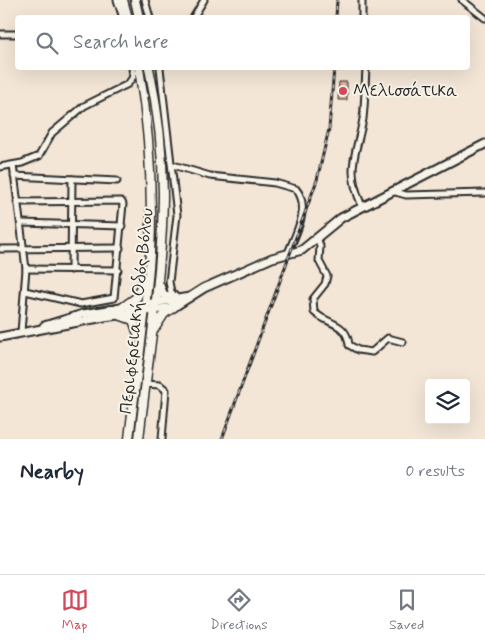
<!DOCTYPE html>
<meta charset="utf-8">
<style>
body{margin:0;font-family:Mynerve,sans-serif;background:#f2f2f3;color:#1f2937}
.controls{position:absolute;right:15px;bottom:15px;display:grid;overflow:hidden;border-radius:5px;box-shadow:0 5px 20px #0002}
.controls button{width:45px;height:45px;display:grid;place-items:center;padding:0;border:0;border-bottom:1px solid #e0e1e3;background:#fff;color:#1f2937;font:25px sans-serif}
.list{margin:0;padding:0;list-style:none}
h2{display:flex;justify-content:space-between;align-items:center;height:65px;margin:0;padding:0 20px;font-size:21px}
h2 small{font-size:16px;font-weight:400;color:#747a83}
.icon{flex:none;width:28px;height:28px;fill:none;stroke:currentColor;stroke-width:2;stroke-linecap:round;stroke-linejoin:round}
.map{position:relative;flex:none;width:485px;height:439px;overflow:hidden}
.search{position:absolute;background:#fff;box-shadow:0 5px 20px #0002;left:15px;right:15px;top:15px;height:55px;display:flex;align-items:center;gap:12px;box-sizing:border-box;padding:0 18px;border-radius:5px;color:#747a83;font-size:19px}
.sheet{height:135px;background:#fff}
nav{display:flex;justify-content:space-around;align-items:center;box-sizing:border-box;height:70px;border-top:1px solid #e0e1e3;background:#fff;font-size:14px;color:#747a83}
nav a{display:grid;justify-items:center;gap:2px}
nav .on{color:#d1495b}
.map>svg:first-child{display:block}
.building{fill:#e4b295;stroke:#2b2b2b}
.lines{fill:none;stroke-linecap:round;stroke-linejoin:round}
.street-casing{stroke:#2b2b2b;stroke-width:9}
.secondary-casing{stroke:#2b2b2b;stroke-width:11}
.primary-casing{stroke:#2b2b2b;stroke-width:11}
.street{stroke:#f7f3e8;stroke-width:5}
.secondary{stroke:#f7f3e8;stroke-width:7}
.primary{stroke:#f7f3e8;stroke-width:8}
.rail-casing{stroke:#2b2b2b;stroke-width:3}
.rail{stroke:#f7f3e8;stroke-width:1;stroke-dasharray:4;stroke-linecap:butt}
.poi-dot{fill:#d1495b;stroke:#f7f3e8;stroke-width:2}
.labels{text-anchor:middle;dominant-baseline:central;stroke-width:4;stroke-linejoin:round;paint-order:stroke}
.poi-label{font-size:18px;fill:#2b2b2b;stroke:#f7f3e8;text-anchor:start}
.street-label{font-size:18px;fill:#2b2b2b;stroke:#f7f3e8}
</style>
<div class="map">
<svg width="485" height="439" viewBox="0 0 485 439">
<rect width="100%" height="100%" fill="#f3e6d7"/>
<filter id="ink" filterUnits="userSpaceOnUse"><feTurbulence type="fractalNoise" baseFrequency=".02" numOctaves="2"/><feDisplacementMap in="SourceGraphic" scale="10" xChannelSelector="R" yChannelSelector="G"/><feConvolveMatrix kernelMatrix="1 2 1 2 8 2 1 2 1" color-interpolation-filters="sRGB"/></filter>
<g filter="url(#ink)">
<polygon class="building" points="339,82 347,82 347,100 338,100"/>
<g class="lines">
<defs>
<g id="street">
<polyline points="117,0 123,18"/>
<polyline points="145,0 150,18"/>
<polyline points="362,0 362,18"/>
<polyline points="462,0 485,18"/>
<polyline points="193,18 204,0"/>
<polyline points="0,34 18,34"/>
<polyline points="160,68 177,215 169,282 171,292 178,299"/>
<polyline points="13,165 26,269 21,332"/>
<path d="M 173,165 L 210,176 L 275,183 L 296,189 C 311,207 296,233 288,253"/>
<polyline points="0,167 22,163 39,156 52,133 84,106 128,84 133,77 132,68"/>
<polyline points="14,176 117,181"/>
<polyline points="392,191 406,195 485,193"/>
<polyline points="17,202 121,201 123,204 114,298 81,304 25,291"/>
<path d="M 362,206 C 345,168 356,157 363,119 C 365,102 365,84 366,68"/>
<polyline points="21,223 122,226"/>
<path d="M 317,237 L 320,246 L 319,261 L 327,276 L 325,284 L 313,299 L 314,312 C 328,325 347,322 349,345 L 358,350 L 372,352 L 388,338 L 403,342"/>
<polyline points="0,249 120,248"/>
<polyline points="26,269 118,270"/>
<polyline points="71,270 72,179"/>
<polyline points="145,384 160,385 166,390 162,439"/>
</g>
<g id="secondary">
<polyline points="44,326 83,314 190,297"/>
<polyline points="0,337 104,317 174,307 204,288 272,258 302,250 341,218 485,144"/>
</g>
<g id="primary">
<polyline points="123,0 128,18"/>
<polyline points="135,0 139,18"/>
<polyline points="158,282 163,294 173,301"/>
<polyline points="123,307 137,297 144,278"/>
<polyline points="119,315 133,320 139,337"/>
<polyline points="153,331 164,314 174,307"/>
<path d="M 129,439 C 136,377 146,315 150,254 C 153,192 149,128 139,68"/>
<path d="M 139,439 C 148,358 162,277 163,196 C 163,153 158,110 149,68"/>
</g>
</defs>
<use href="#street" class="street-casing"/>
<use href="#secondary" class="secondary-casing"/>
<use href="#primary" class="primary-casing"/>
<use href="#street" class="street"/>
<use href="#secondary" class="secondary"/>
<use href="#primary" class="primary"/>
<defs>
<g id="rail">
<polyline points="336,18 337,0"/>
<polyline points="222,439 317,180 329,129 334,68"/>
</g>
</defs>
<use href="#rail" class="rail-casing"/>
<use href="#rail" class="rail"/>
</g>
</g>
<circle class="poi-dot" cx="343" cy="91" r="5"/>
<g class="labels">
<g class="poi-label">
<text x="353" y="91">Μελισσάτικα</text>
</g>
<g class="street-label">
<text transform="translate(137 311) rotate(-84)">Περιφερειακή Οδός Βόλου</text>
</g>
</g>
</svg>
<div class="controls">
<button><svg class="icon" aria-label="layers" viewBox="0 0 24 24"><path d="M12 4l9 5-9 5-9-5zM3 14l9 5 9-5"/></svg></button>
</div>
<div class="search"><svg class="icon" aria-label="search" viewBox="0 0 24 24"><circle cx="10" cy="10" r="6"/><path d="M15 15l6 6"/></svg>Search here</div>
</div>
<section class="sheet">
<h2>Nearby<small>0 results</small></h2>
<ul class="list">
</ul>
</section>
<nav>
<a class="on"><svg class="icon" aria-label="map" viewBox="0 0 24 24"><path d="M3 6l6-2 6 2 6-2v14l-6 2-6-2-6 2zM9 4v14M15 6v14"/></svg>Map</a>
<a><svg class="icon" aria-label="directions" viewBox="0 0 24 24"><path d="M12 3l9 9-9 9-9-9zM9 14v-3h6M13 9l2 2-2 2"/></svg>Directions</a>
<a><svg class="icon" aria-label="saved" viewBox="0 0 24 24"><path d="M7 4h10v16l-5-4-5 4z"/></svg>Saved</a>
</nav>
